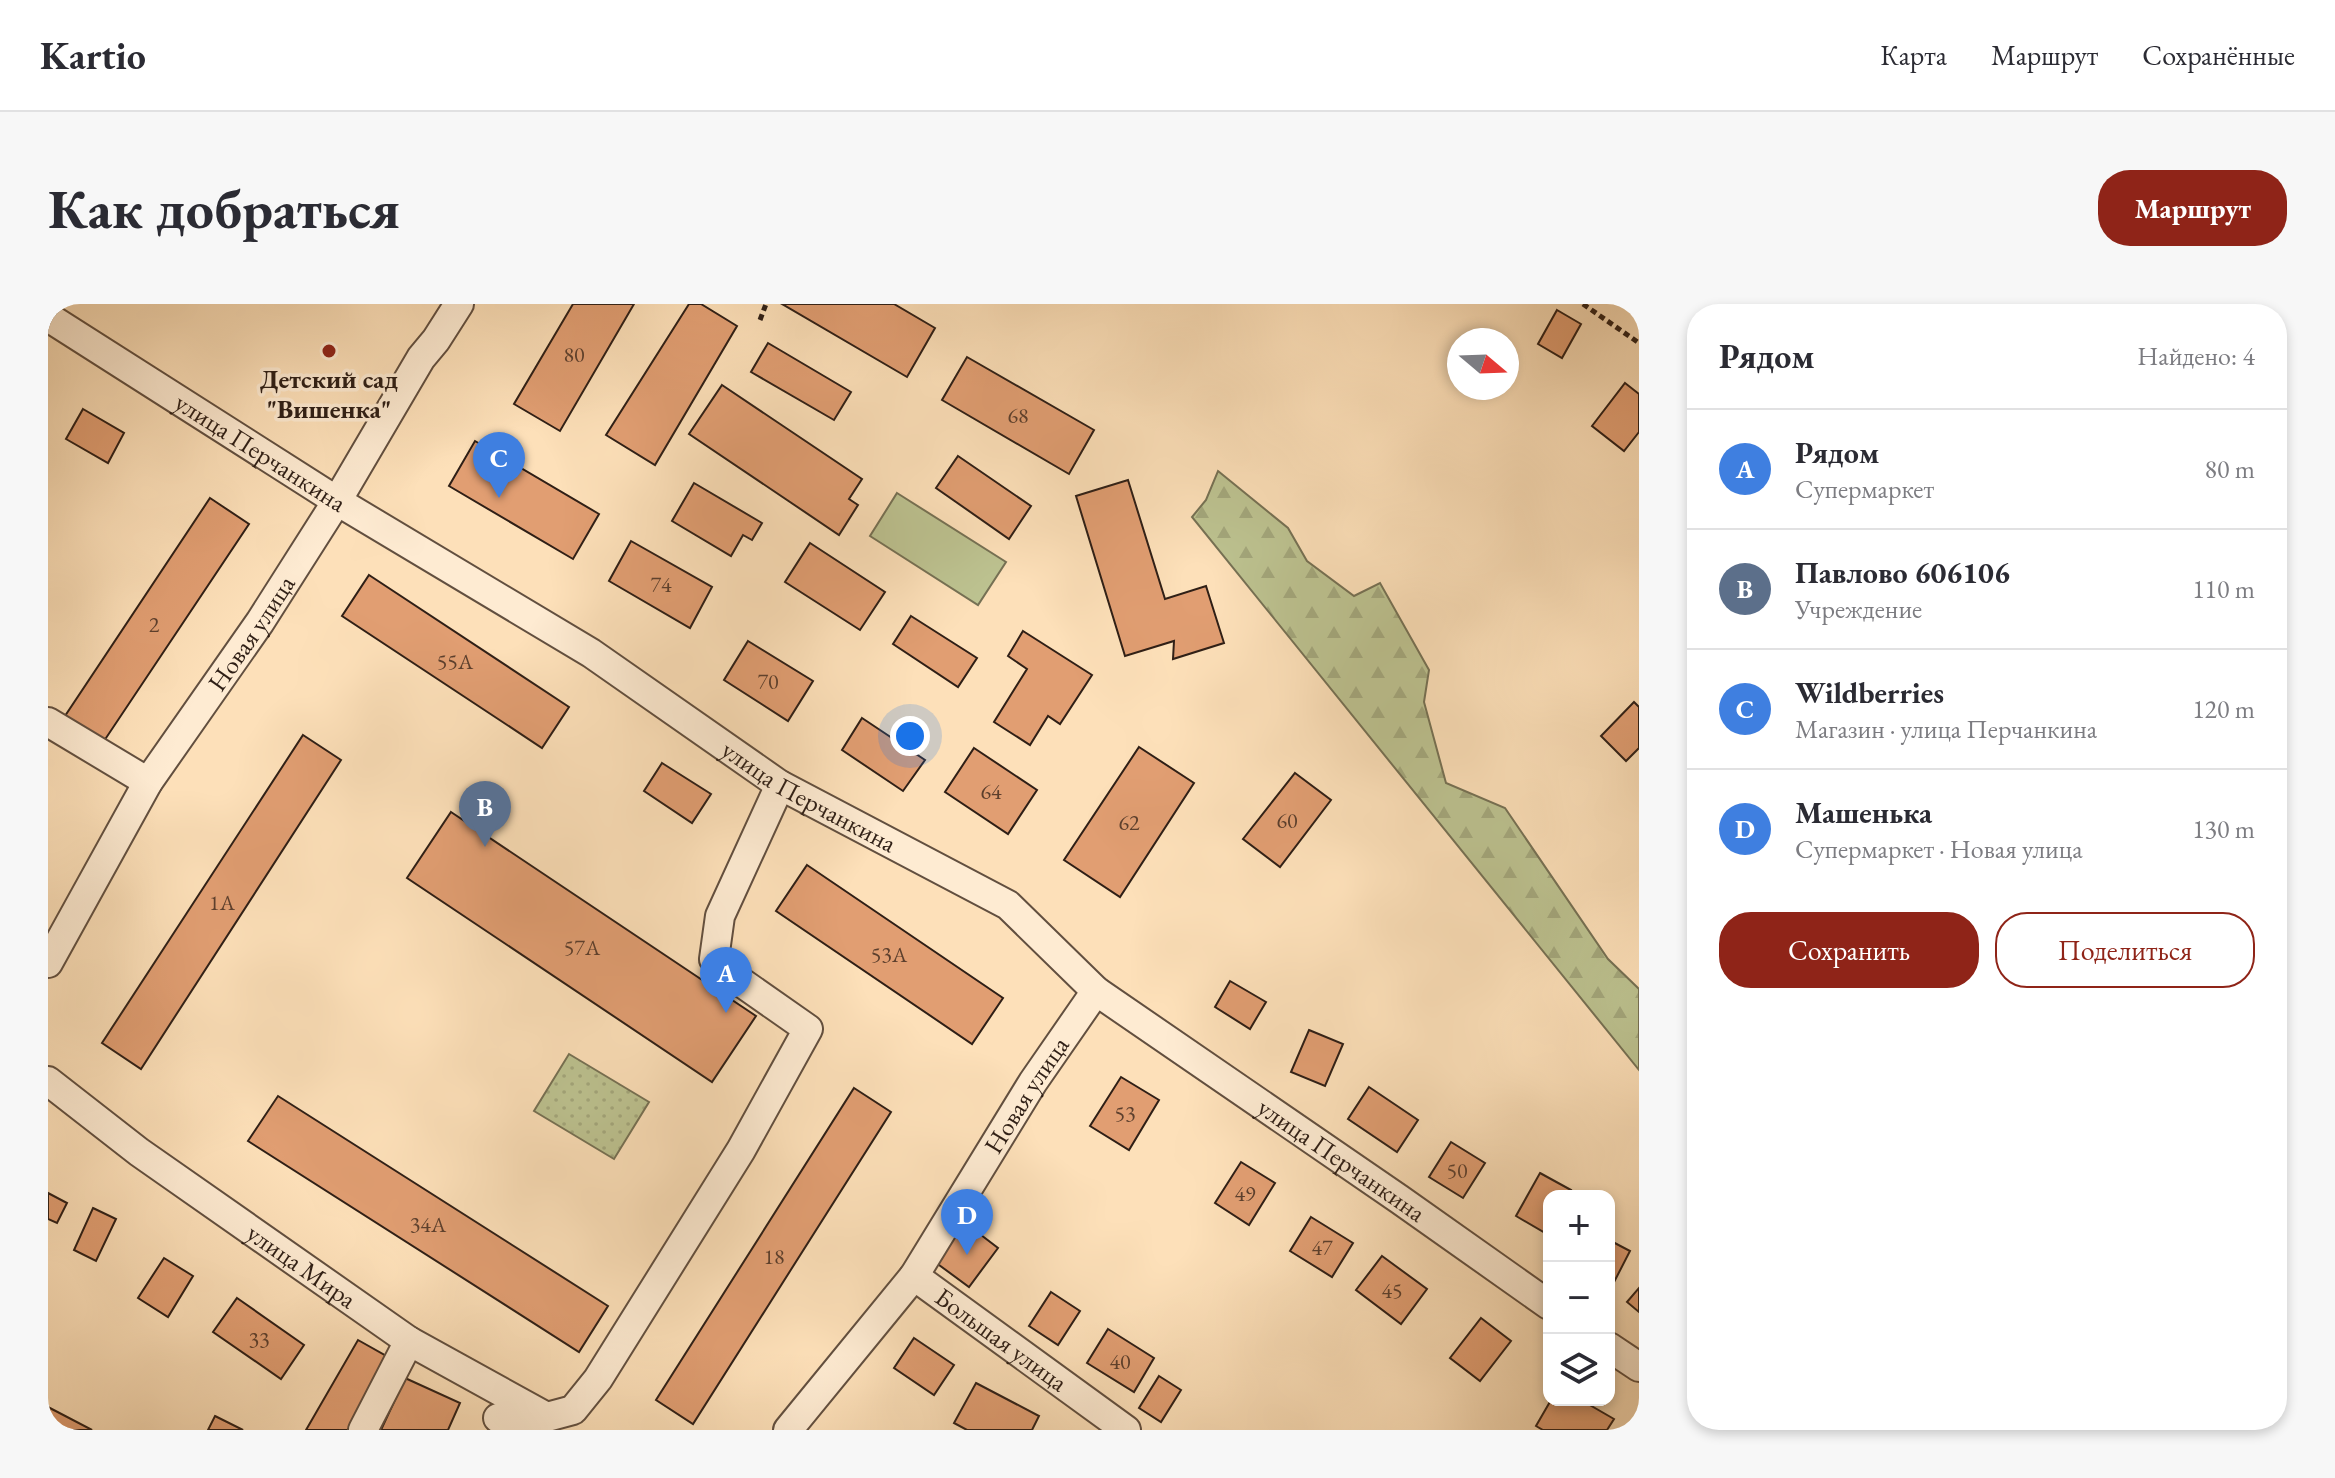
<!DOCTYPE html>
<html lang="ru">
<meta charset="utf-8">
<style>
body{margin:0;font-family:"EB Garamond",serif;background:#f7f7f7;color:#2b2b33}
.controls{position:absolute;right:24px;bottom:24px;display:grid;overflow:hidden;border-radius:16px;box-shadow:0 4px 12px #0003}
.controls button{width:72px;height:72px;display:grid;place-items:center;padding:0;border:0;border-bottom:2px solid #e1e1e2;background:#fff;color:#2b2b33;font:40px sans-serif}
.compass{position:absolute;left:1399px;top:24px;width:72px;height:72px;border-radius:50%;background:#fff;box-shadow:0 4px 12px #0003;rotate:109deg}
.you{position:absolute;left:862px;top:432px;width:28px;height:28px;margin:-20px;border:6px solid #fff;border-radius:50%;background:#1a73e8;box-shadow:0 0 0 12px #1a73e833}
.badge{display:grid;place-items:center;width:52px;height:52px;border-radius:50%;background:#8f2418;color:#fff;font-size:26px;font-weight:700}
.pin{position:absolute;translate:-50% -66px;filter:drop-shadow(0 2px 4px #0008)}
.pin::after{content:'';position:absolute;top:42px;width:28px;height:24px;background:inherit;clip-path:polygon(0 0,100% 0,50% 100%)}
.list{margin:0;padding:0;list-style:none}
h2{display:flex;justify-content:space-between;align-items:center;height:104px;margin:0;padding:0 32px;font-size:34px}
h2 small{font-size:26px;font-weight:400;color:#7c7c81}
.list li{display:grid;grid-template-columns:52px 1fr auto;gap:24px;align-items:center;box-sizing:border-box;height:120px;padding:0 32px;border-top:2px solid #e1e1e2}
.list b{display:block;font-size:30px;white-space:nowrap}
.list p{margin:0;font-size:26px;white-space:nowrap;color:#7c7c81}
.list em{font-size:26px;font-style:normal;color:#7c7c81}
.actions{display:flex;gap:16px;padding:24px 32px}
.actions a{flex:1;padding:18px 0;border:2px solid #8f2418;border-radius:32px;text-align:center;font-size:28px;color:#8f2418}
.actions .main{background:#8f2418;color:#fff}
.icon{flex:none;width:44px;height:44px;fill:none;stroke:currentColor;stroke-width:2;stroke-linecap:round;stroke-linejoin:round}
.map{position:relative;flex:none;width:1591px;height:1126px;overflow:hidden;border-radius:32px}
header{display:flex;align-items:center;gap:48px;box-sizing:border-box;height:112px;padding:0 40px;background:#fff;border-bottom:2px solid #e1e1e2}
header strong{font-size:38px}
nav{display:flex;gap:44px;margin-inline-start:auto;font-size:28px}
.intro{display:flex;align-items:center;justify-content:space-between;box-sizing:border-box;height:192px;padding:0 48px}
h1{margin:0;font-size:56px}
.button{padding:20px 36px;border-radius:32px;background:#8f2418;color:#fff;font-size:28px;font-weight:700}
main{display:flex;gap:48px;padding:0 48px}
aside{flex:1;background:#fff;border-radius:32px;box-shadow:0 4px 12px #0003}
.map>svg:first-child{display:block}
.grass{fill:url(#grass-dots);stroke:#767154;stroke-width:2}
.forest{fill:url(#forest-firs);stroke:#767154;stroke-width:2}
.garden{fill:#bdc391;stroke:#767154;stroke-width:2}
.building{fill:#e19e72;stroke:#2f1f16;stroke-width:2}
.lines{fill:none;stroke-linecap:round;stroke-linejoin:round}
.minor-casing{stroke:#624f3f;stroke-width:32}
.path{stroke:#2f1f16;stroke-width:5;stroke-dasharray:6 4;stroke-linecap:butt}
.minor{stroke:#feebd2;stroke-width:28}
.poi-dot{fill:#8f2418;stroke:#feebd2;stroke-width:3}
.labels{text-anchor:middle;dominant-baseline:central;stroke-width:7;stroke-linejoin:round;paint-order:stroke}
.number-label{font-size:22px;fill:#5c3f2d}
.poi-label{font-size:26px;font-weight:bold;fill:#2f1f16;stroke:#feebd2}
.street-label{font-size:26px;fill:#2f1f16;stroke:#feebd2}
</style>
<header>
<strong>Kartio</strong>
<nav><a>Карта</a><a>Маршрут</a><a>Сохранённые</a></nav>
</header>
<div class="intro"><h1>Как добраться</h1><a class="button">Маршрут</a></div>
<main>
<div class="map">
<svg width="1591" height="1126" viewBox="0 0 1591 1126">
<defs>
<pattern id="grass-dots" width="8" height="8" patternUnits="userSpaceOnUse" patternTransform="scale(2)"><rect width="8" height="8" fill="#bdc391"/><path d="M2 2h.1M6 6h.1" fill="none" stroke="#a3a77c" stroke-width="1.8" stroke-linecap="round"/></pattern>
<pattern id="forest-firs" width="22" height="20" patternUnits="userSpaceOnUse" patternTransform="scale(2)"><rect width="22" height="20" fill="#bdc391"/><path d="M5 1l3.5 6h-7zM16 11l3.5 6h-7z" fill="#a3a77c"/></pattern>
</defs>
<rect width="100%" height="100%" fill="#fde0b9"/>
<filter id="stains"><feTurbulence type="fractalNoise" baseFrequency=".0025" numOctaves="4"/><feColorMatrix values="0 0 0 0 .2 0 0 0 0 .09 0 0 0 0 .02 0 0 0 .5 -.17"/></filter>
<radialGradient id="worn" r=".72"><stop offset=".6" stop-color="#630" stop-opacity="0"/><stop offset="1" stop-color="#630" stop-opacity=".3"/></radialGradient>
<polygon class="grass" points="521,750 601,798 566,855 486,807"/>
<polygon class="forest" points="1170,167 1240,224 1259,257 1306,292 1332,279 1381,366 1376,398 1398,479 1457,504 1560,655 1591,685 1591,766 1144,213 1158,196"/>
<polygon class="garden" points="849,189 958,258 930,301 822,232"/>
<g class="building">
<polygon points="525,0 586,0 512,127 466,100"/>
<polygon points="641,0 653,0 689,22 607,161 558,131"/>
<polygon points="734,0 846,0 887,24 859,73"/>
<polygon points="1509,6 1533,20 1514,54 1490,40"/>
<polygon points="720,39 803,88 786,116 703,68"/>
<polygon points="919,53 1046,126 1021,170 894,96"/>
<polygon points="1577,79 1591,90 1591,128 1576,147 1544,122"/>
<polygon points="674,81 814,175 801,195 810,201 791,231 641,130"/>
<polygon points="35,105 76,129 60,159 18,135"/>
<polygon points="427,137 551,210 525,255 401,182"/>
<polygon points="910,152 983,202 961,235 888,184"/>
<polygon points="1080,176 1117,295 1158,282 1176,339 1125,355 1126,337 1077,352 1028,192"/>
<polygon points="646,179 714,219 704,236 695,231 683,252 624,217"/>
<polygon points="162,194 201,220 50,446 11,421"/>
<polygon points="583,237 664,283 642,324 561,277"/>
<polygon points="762,239 837,288 812,326 737,278"/>
<polygon points="321,271 521,403 494,444 294,312"/>
<polygon points="863,312 929,354 910,383 845,340"/>
<polygon points="975,327 1044,371 1012,420 1000,412 982,441 946,418 979,365 960,352"/>
<polygon points="700,337 765,377 740,417 676,376"/>
<polygon points="1586,398 1591,403 1591,444 1578,457 1553,432"/>
<polygon points="814,414 877,456 855,487 794,446"/>
<polygon points="255,431 293,456 93,765 54,739"/>
<polygon points="1091,443 1146,479 1072,593 1016,556"/>
<polygon points="926,444 989,486 960,530 897,488"/>
<polygon points="614,459 663,490 644,519 596,487"/>
<polygon points="1247,469 1283,496 1232,563 1195,535"/>
<polygon points="403,508 708,712 664,778 359,574"/>
<polygon points="759,561 955,694 924,740 728,607"/>
<polygon points="1182,677 1218,698 1202,725 1167,703"/>
<polygon points="1261,726 1295,740 1277,782 1243,768"/>
<polygon points="1073,773 1111,796 1081,846 1042,822"/>
<polygon points="1321,783 1370,816 1349,848 1300,815"/>
<polygon points="806,784 843,808 645,1120 608,1096"/>
<polygon points="230,792 560,1002 531,1048 200,837"/>
<polygon points="1403,838 1437,859 1415,894 1381,873"/>
<polygon points="1193,858 1227,879 1201,921 1167,899"/>
<polygon points="1492,869 1523,886 1520,892 1501,892 1499,930 1468,912"/>
<polygon points="0,889 19,899 9,919 0,915"/>
<polygon points="45,904 68,915 48,957 26,946"/>
<polygon points="1263,913 1305,939 1284,973 1242,947"/>
<polygon points="916,918 950,944 921,983 887,958"/>
<polygon points="1561,936 1582,947 1564,982 1561,981"/>
<polygon points="1334,952 1379,985 1353,1020 1308,986"/>
<polygon points="116,954 145,972 120,1013 90,994"/>
<polygon points="1591,984 1591,1008 1579,998"/>
<polygon points="1003,988 1032,1007 1010,1041 981,1022"/>
<polygon points="189,994 256,1041 233,1075 165,1028"/>
<polygon points="1433,1014 1463,1037 1432,1077 1402,1054"/>
<polygon points="1060,1025 1106,1054 1086,1088 1039,1059"/>
<polygon points="866,1034 906,1061 886,1091 846,1064"/>
<polygon points="310,1036 340,1053 300,1126 258,1126"/>
<polygon points="1111,1072 1133,1086 1113,1118 1091,1104"/>
<polygon points="357,1074 412,1099 400,1126 333,1126"/>
<polygon points="928,1079 991,1112 984,1126 919,1126 906,1119"/>
<polygon points="1503,1096 1533,1096 1566,1115 1559,1126 1495,1126 1488,1122"/>
<polygon points="0,1103 44,1126 0,1126"/>
<polygon points="167,1112 195,1126 160,1126"/>
</g>
<g class="lines">
<defs>
<g id="minor">
<path id="s1" d="M 0,13 L 289,197 L 543,349 L 732,481 L 960,601 L 1048,687 L 1351,895 L 1501,1001"/>
<polyline points="0,418 100,478"/>
<path id="s2" d="M 0,659 L 100,478 L 212,318 L 289,197 L 373,54 L 388,36 L 411,0"/>
<path id="s3" d="M 0,777 L 91,848 L 361,1037 L 495,1111"/>
<path id="s4" d="M 866,972 L 1078,1126"/>
<polyline points="1561,1043 1591,1063"/>
<polyline points="450,1114 499,1113 525,1106 550,1075 693,846 760,725 690,676 666,655 672,612 732,481"/>
<polyline points="315,1126 361,1037"/>
<path id="s5" d="M 740,1126 L 866,972 L 985,778 L 1048,687"/>
</g>
</defs>
<use href="#minor" class="minor-casing"/>
<g class="path">
<polyline points="1535,0 1591,39"/>
<polyline points="712,16 718,0"/>
</g>
<use href="#minor" class="minor"/>
</g>
<circle class="poi-dot" cx="281" cy="47" r="8"/>
<g class="labels">
<g class="number-label">
<text x="526" y="50">80</text>
<text x="970" y="111">68</text>
<text x="613" y="280">74</text>
<text x="106" y="320">2</text>
<text x="407" y="357">55А</text>
<text x="720" y="377">70</text>
<text x="943" y="487">64</text>
<text x="1239" y="516">60</text>
<text x="1081" y="518">62</text>
<text x="174" y="598">1А</text>
<text x="534" y="643">57А</text>
<text x="841" y="650">53А</text>
<text x="1077" y="809">53</text>
<text x="1409" y="866">50</text>
<text x="1197" y="889">49</text>
<text x="380" y="920">34А</text>
<text x="1274" y="943">47</text>
<text x="726" y="952">18</text>
<text x="1344" y="986">45</text>
<text x="211" y="1035">33</text>
<text x="1072" y="1057">40</text>
</g>
<g class="poi-label">
<text x="281" y="75">Детский сад<tspan x="281" dy="30">"Вишенка"</tspan></text>
</g>
<g class="street-label">
<text stroke="none"><textPath href="#s1" startOffset="252">улица Перчанкина</textPath></text>
<text stroke="none"><textPath href="#s2" startOffset="388">Новая улица</textPath></text>
<text stroke="none"><textPath href="#s1" startOffset="900">улица Перчанкина</textPath></text>
<text stroke="none"><textPath href="#s5" startOffset="412">Новая улица</textPath></text>
<text stroke="none"><textPath href="#s1" startOffset="1548">улица Перчанкина</textPath></text>
<text stroke="none"><textPath href="#s3" startOffset="314">улица Мира</textPath></text>
<text stroke="none"><textPath href="#s4" startOffset="108">Большая улица</textPath></text>
</g>
</g>
<rect width="100%" height="100%" filter="url(#stains)"/>
<rect width="100%" height="100%" fill="url(#worn)"/>
</svg>
<div class="controls">
<button>+</button>
<button>−</button>
<button><svg class="icon" aria-label="layers" viewBox="0 0 24 24"><path d="M12 4l9 5-9 5-9-5zM3 14l9 5 9-5"/></svg></button>
</div>
<svg class="compass" viewBox="-18 -18 36 36"><path d="M0-13l5 13h-10z" fill="#e53935"/><path d="M0 13l5-13h-10z" fill="#7c7c81"/></svg>
<div class="you"></div>
<div class="pin badge" style="left:678px;top:709px;background:#3f7fe0">A</div>
<div class="pin badge" style="left:437px;top:543px;background:#5c6f8a">B</div>
<div class="pin badge" style="left:451px;top:194px;background:#3f7fe0">C</div>
<div class="pin badge" style="left:919px;top:951px;background:#3f7fe0">D</div>
</div>
<aside>
<h2>Рядом<small>Найдено: 4</small></h2>
<ul class="list">
<li><span class="badge" style="background:#3f7fe0">A</span><div><b>Рядом</b><p>Супермаркет</p></div><em>80 m</em></li>
<li><span class="badge" style="background:#5c6f8a">B</span><div><b>Павлово 606106</b><p>Учреждение</p></div><em>110 m</em></li>
<li><span class="badge" style="background:#3f7fe0">C</span><div><b>Wildberries</b><p>Магазин · улица Перчанкина</p></div><em>120 m</em></li>
<li><span class="badge" style="background:#3f7fe0">D</span><div><b>Машенька</b><p>Супермаркет · Новая улица</p></div><em>130 m</em></li>
</ul>
<div class="actions"><a class="main">Сохранить</a><a>Поделиться</a></div>
</aside>
</main>
